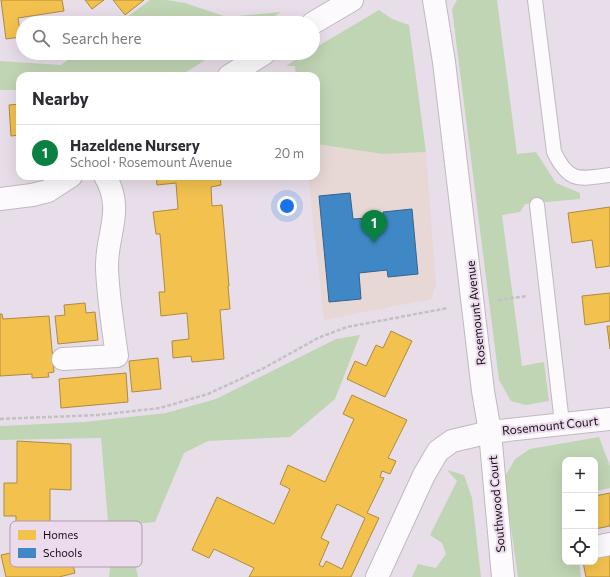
<!DOCTYPE html>
<meta charset="utf-8">
<style>
body{margin:0;font-family:Commissioner,sans-serif;background:#f2f2f3;color:#2b2b33}
.controls{position:absolute;right:12px;bottom:12px;display:grid;overflow:hidden;border-radius:8px;box-shadow:0 4px 16px #0002}
.controls button{width:36px;height:36px;display:grid;place-items:center;padding:0;border:0;border-bottom:1px solid #e1e1e2;background:#fff;color:#2b2b33;font:20px sans-serif}
.you{position:absolute;left:287px;top:206px;width:14px;height:14px;margin:-10px;border:3px solid #fff;border-radius:50%;background:#1a73e8;box-shadow:0 0 0 6px #1a73e833}
.badge{display:grid;place-items:center;width:26px;height:26px;border-radius:50%;background:#0b8043;color:#fff;font-size:13px;font-weight:700}
.pin{position:absolute;translate:-50% -33px;filter:drop-shadow(0 1px 2px #0008)}
.pin::after{content:'';position:absolute;top:21px;width:14px;height:12px;background:inherit;clip-path:polygon(0 0,100% 0,50% 100%)}
.list{margin:0;padding:0;list-style:none}
h2{display:flex;justify-content:space-between;align-items:center;height:52px;margin:0;padding:0 16px;font-size:17px}
h2 small{font-size:13px;font-weight:400;color:#7c7c81}
.list li{display:grid;grid-template-columns:26px 1fr auto;gap:12px;align-items:center;box-sizing:border-box;height:56px;padding:0 16px;border-top:1px solid #e1e1e2}
.list b{display:block;font-size:15px;white-space:nowrap}
.list p{margin:0;font-size:13px;white-space:nowrap;color:#7c7c81}
.list em{font-size:13px;font-style:normal;color:#7c7c81}
.icon{flex:none;width:22px;height:22px;fill:none;stroke:currentColor;stroke-width:2;stroke-linecap:round;stroke-linejoin:round}
.map{position:relative;flex:none;width:610px;height:577px;overflow:hidden}
.search{position:absolute;background:#fff;box-shadow:0 4px 16px #0002;left:16px;top:16px;width:304px;height:44px;display:flex;align-items:center;gap:10px;box-sizing:border-box;padding:0 14px;border-radius:22px;color:#7c7c81;font-size:15px}
.panel{position:absolute;background:#fff;box-shadow:0 4px 16px #0002;left:16px;top:72px;width:304px;height:108px;border-radius:12px}
.map>svg:first-child{display:block}
.education{fill:#e7d8d5}
.green{fill:#c0d5b4}
.homes{fill:#f2c14e;stroke:#af8b3d;fill-rule:evenodd}
.schools{fill:#3f88c5;stroke:#326390}
.lines{fill:none;stroke-linecap:round;stroke-linejoin:round}
.lane-casing{stroke:#c0b9c0;stroke-width:16}
.street-casing{stroke:#c0b9c0;stroke-width:24}
.secondary-casing{stroke:#c0b9c0;stroke-width:24}
.path{stroke:#c4c0c4;stroke-width:2.5;stroke-dasharray:4 2;stroke-linecap:butt}
.lane{stroke:#fcfafc;stroke-width:14}
.street{stroke:#fcfafc;stroke-width:22}
.secondary{stroke:#fcfafc;stroke-width:22}
.labels{text-anchor:middle;dominant-baseline:central;stroke-width:4;stroke-linejoin:round;paint-order:stroke}
.street-label{font-size:12px;fill:#140e14;stroke:#ecdaed}
.key{fill:#ecdaed;stroke:#ab9dac;stroke-width:1}
.key-label{font-size:11px;fill:#140e14}
</style>
<div class="map">
<svg width="610" height="577" viewBox="0 0 610 577">
<rect width="100%" height="100%" fill="#e8dee9"/>
<polygon class="education" points="316,144 383,154 426,152 436,285 431,299 324,320 308,176 316,176"/>
<g class="green">
<polygon points="150,0 166,0 185,3 227,17 281,12 264,23 119,23"/>
<polygon points="457,0 497,0 517,154 536,152 556,183 580,193 580,199 525,204 520,212 502,215 522,366 544,362 549,401 526,405 511,401 499,380 452,9"/>
<polygon points="379,10 392,19 409,25 426,152 383,154 316,144 316,76 296,76 295,66 286,66 306,53 313,53 313,49"/>
<polygon points="77,53 216,53 180,76 20,76 20,90 0,90 0,61 61,65"/>
<polygon points="360,335 335,399 290,437 208,441 184,453 155,522 134,524 136,568 138,577 109,577 111,557 101,438 0,440 0,426 84,422 166,413 216,399 336,339"/>
<polygon points="599,437 610,466 610,488 595,491 595,460 565,460 565,562 579,562 581,577 518,577 504,478 515,459 530,449"/>
<polygon points="447,470 464,475 472,498 481,577 412,577 418,564 436,568 446,554 442,543 430,535 457,481"/>
</g>
<g class="homes">
<polygon points="1,0 62,0 64,11 18,18 21,37 6,39"/>
<polygon points="85,0 104,0 92,9"/>
<polygon points="113,0 144,0 125,15"/>
<polygon points="20,104 20,135 11,136 9,105"/>
<polygon points="156,176 220,176 221,185 211,187 212,206 222,205 229,286 228,286 230,309 220,310 224,359 192,362 191,356 173,358 172,341 189,339 187,313 161,316 159,292 165,292 160,234 156,234 153,212 178,209 176,183 157,185"/>
<polygon points="610,207 610,266 596,268 592,240 572,243 568,213"/>
<polygon points="610,293 610,321 585,325 582,296"/>
<polygon points="85,303 86,313 95,312 98,340 58,344 55,316 65,315 64,305"/>
<polygon points="0,314 2,314 3,319 49,316 54,372 48,373 49,377 32,378 32,374 0,376"/>
<polygon points="607,326 610,326 610,349"/>
<polygon points="391,331 412,341 385,397 347,379 355,361 366,366 376,345 383,348"/>
<polygon points="158,358 161,389 132,392 129,361"/>
<polygon points="126,373 128,402 61,408 59,379"/>
<path d="M 352,395 L 407,420 L 388,458 L 396,461 L 390,474 L 382,471 L 380,477 L 384,478 L 367,513 L 379,518 L 351,577 L 249,577 L 254,568 L 214,549 L 209,558 L 192,550 L 217,497 L 274,524 L 290,489 L 280,484 L 288,465 L 325,482 L 354,419 L 343,414 ZM 337,504 L 365,518 L 342,569 L 326,561 L 323,567 L 319,565 L 329,542 L 321,538 Z"/>
<polygon points="17,441 71,444 71,490 50,489 50,537 16,536 16,516 4,516 4,483 17,483"/>
<polygon points="610,493 610,526 595,529 595,496"/>
<polygon points="52,544 55,559 71,556 75,573 59,577 6,577 1,555"/>
<polygon points="610,555 610,577 586,577 583,562 595,562 595,558"/>
</g>
<polygon class="schools" points="350,193 353,219 384,217 383,212 412,209 418,274 388,277 387,270 359,273 361,299 329,302 319,196"/>
<g class="lines">
<defs>
<g id="lane">
<path d="M 535,0 L 554,152 C 569,183 578,179 610,175"/>
<polyline points="537,205 562,423"/>
</g>
<g id="street">
<polyline points="434,0 444,62 483,391 490,432 503,577"/>
<path d="M 63,359 L 117,356 C 113,327 108,297 107,268 C 106,234 125,210 105,176"/>
<polyline points="595,547 610,544"/>
<polyline points="377,577 424,475 438,451 452,441 490,432 610,419"/>
</g>
<g id="secondary">
<polyline points="313,23 352,0"/>
<polyline points="229,76 265,53"/>
<polyline points="0,199 32,195 48,191 71,176"/>
</g>
</defs>
<use href="#lane" class="lane-casing"/>
<use href="#street" class="street-casing"/>
<use href="#secondary" class="secondary-casing"/>
<g class="path">
<polyline points="498,300 527,296"/>
<polyline points="0,419 98,415 160,408 208,394 264,368 318,338 347,327 448,308"/>
</g>
<use href="#lane" class="lane"/>
<use href="#street" class="street"/>
<use href="#secondary" class="secondary"/>
</g>
<g class="labels">
<g class="street-label">
<text transform="translate(475 313) rotate(-96)">Rosemount Avenue</text>
<text transform="translate(550 425) rotate(-6)">Rosemount Court</text>
<text transform="translate(496 504) rotate(-95)">Southwood Court</text>
</g>
</g>
<rect x="10" y="521" width="132" height="46" rx="6" class="key"/>
<rect x="18" y="530" width="18" height="10" fill="#f2c14e"/>
<rect x="18" y="548" width="18" height="10" fill="#3f88c5"/>
<g class="key-label">
<text x="43" y="539">Homes</text>
<text x="43" y="557">Schools</text>
</g>
</svg>
<div class="controls">
<button>+</button>
<button>−</button>
<button><svg class="icon" aria-label="locate" viewBox="0 0 24 24"><circle cx="12" cy="12" r="6"/><path d="M12 2v4M12 18v4M2 12h4M18 12h4"/></svg></button>
</div>
<div class="you"></div>
<div class="pin badge" style="left:374px;top:243px">1</div>
<div class="search"><svg class="icon" aria-label="search" viewBox="0 0 24 24"><circle cx="10" cy="10" r="6"/><path d="M15 15l6 6"/></svg>Search here</div>
<section class="panel">
<h2>Nearby<small></small></h2>
<ul class="list">
<li><span class="badge">1</span><div><b>Hazeldene Nursery</b><p>School · Rosemount Avenue</p></div><em>20 m</em></li>
</ul>
</section>
</div>
